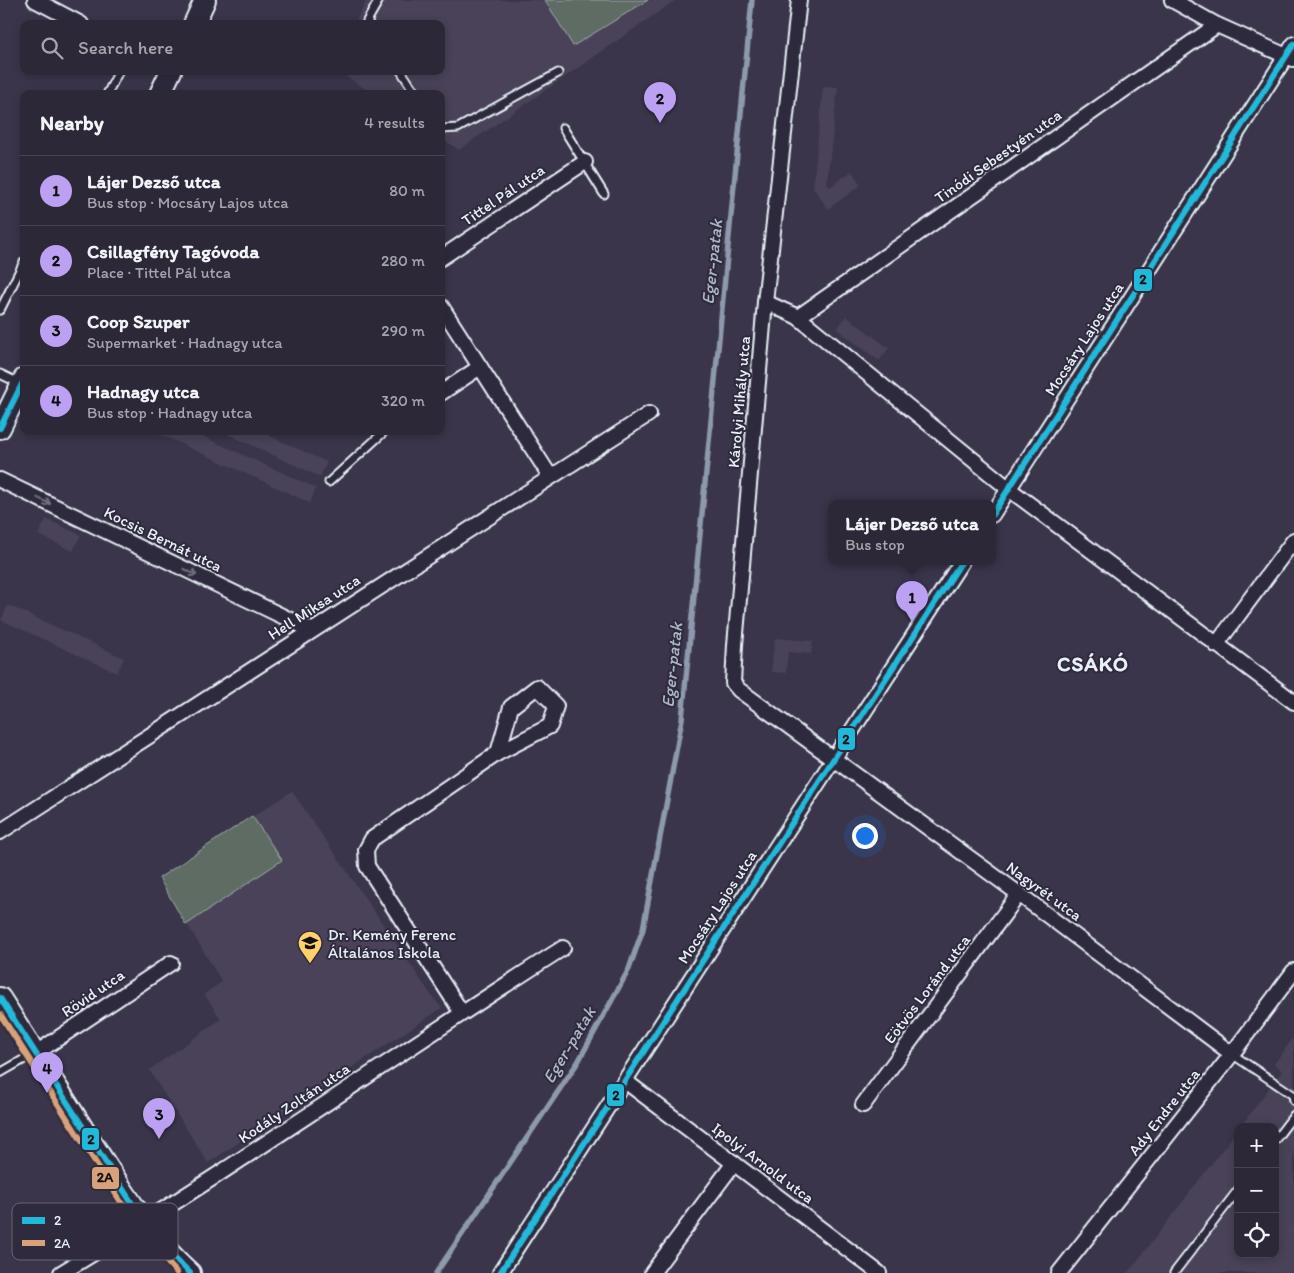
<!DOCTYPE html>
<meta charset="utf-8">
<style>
body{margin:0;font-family:Itim,sans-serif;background:#343040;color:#f1f3f6}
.controls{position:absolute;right:15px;bottom:15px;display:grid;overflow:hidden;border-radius:10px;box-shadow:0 2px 8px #0003}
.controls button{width:45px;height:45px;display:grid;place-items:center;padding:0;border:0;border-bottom:1px solid #484453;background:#2c2838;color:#f1f3f6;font:25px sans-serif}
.you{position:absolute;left:864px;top:835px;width:18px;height:18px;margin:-12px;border:4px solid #fff;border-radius:50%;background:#1a73e8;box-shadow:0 0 0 8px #1a73e833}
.badge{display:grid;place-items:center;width:32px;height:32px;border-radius:50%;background:#bca0f2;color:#111;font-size:16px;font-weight:700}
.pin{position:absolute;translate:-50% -41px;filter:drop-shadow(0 1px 2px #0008)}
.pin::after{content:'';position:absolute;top:26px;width:18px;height:15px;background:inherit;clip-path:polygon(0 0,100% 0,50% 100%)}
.popup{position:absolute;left:828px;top:500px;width:168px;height:65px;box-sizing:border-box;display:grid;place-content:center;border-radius:10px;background:#2c2838;filter:drop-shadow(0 1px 4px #0005);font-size:16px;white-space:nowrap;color:#a6a6ae}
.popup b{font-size:19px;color:#f1f3f6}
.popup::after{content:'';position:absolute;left:50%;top:100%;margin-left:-10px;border:10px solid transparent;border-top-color:#2c2838}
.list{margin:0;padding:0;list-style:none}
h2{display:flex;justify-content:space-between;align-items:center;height:65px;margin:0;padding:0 20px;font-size:21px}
h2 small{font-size:16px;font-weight:400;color:#a6a6ae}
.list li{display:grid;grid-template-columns:32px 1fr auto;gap:15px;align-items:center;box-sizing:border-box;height:70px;padding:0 20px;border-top:1px solid #484453}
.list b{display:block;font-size:19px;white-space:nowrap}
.list p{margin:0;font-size:16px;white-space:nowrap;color:#a6a6ae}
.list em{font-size:16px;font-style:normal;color:#a6a6ae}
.icon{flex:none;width:28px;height:28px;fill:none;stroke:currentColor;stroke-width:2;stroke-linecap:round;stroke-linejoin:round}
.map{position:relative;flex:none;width:1294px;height:1273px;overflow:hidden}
.search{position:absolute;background:#2c2838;box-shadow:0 2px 8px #0003;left:20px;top:20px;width:425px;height:55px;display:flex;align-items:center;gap:12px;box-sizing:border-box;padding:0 18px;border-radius:10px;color:#a6a6ae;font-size:19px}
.panel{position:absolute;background:#2c2838;box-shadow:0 2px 8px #0003;left:20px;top:90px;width:425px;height:345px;border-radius:10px}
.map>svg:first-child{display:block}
.built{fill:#484259}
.green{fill:#5e6c63;stroke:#a3aeae}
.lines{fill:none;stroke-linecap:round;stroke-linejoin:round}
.stream{stroke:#8d99ac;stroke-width:5.5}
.lane-casing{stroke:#e8f1f8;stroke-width:11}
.street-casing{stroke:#e8f1f8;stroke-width:18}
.secondary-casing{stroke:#e8f1f8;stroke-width:24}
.lane{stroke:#2f2a3d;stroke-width:7}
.street{stroke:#2f2a3d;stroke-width:14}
.secondary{stroke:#2f2a3d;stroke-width:20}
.bus-1-casing{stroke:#2f2a3d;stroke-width:10}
.bus-2-casing{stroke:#2f2a3d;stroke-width:10}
.bus-1{stroke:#20b9da;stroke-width:6}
.bus-2{stroke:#d9a179;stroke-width:6}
.oneway{stroke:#70707e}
.labels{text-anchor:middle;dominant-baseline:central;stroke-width:4;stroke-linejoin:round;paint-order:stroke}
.street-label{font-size:16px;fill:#e8f1f8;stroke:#2f2a3d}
.poi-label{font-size:16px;fill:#e8f1f8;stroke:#2f2a3d;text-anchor:start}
.water-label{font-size:18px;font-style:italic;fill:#acb7c6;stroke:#2f2a3d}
.district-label{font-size:21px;font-weight:bold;letter-spacing:1px;fill:#e8f1f8;stroke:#2f2a3d}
.key{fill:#2f2a3d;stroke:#666675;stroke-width:1}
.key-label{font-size:14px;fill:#e8f1f8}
.line-badge{stroke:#2f2a3d;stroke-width:2}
.pale-badge-label{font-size:14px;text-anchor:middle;font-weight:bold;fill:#111}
</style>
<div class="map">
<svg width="1294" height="1273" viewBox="0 0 1294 1273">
<rect width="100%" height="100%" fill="#3a354a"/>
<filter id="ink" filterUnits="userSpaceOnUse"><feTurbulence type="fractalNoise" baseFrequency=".02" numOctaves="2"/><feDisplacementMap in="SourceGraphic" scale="10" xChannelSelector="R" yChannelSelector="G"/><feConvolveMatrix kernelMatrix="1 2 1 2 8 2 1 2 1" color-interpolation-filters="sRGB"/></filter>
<g filter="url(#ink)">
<g class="built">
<polygon points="367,0 676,0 459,150 441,138 441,94 373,94 338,71 441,71 441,24 354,24"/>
<polygon points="823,86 838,87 827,183 830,187 852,171 861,185 828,209 813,188"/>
<polygon points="846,316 889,348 879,361 837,329"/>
<polygon points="153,431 191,431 316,488 310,503"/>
<polygon points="221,431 259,431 327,462 320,477"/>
<polygon points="46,519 81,535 73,551 38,535"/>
<polygon points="8,605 124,658 117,673 1,620"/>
<polygon points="775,638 813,641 811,654 788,652 786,673 771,672"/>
<polygon points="292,791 432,996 442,1008 208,1163 149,1070 221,1019 204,994 222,982 159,878"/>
<polygon points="1294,1037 1294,1273 1128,1273 1238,1129 1238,1254 1275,1254 1275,1127 1240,1127 1282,1071 1274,1064"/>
</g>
<g class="green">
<polygon points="545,0 648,0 573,46"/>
<polygon points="252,816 282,860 186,925 159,878"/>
</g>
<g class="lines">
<polyline class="stream" points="436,1273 578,1062 629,969 643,929 682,719 752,0"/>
<defs>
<g id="lane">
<polyline points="369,24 367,21 379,0"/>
<polyline points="401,71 416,94"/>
<polyline points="107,94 119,71"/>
<polyline points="563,128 604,194"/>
<polyline points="441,129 458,128 558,73"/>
<polyline points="0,310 24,262"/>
<polyline points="0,374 21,384"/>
<polyline points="329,482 385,431"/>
<polyline points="1232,1054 1293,1095 1294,1101"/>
<polyline points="0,1073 35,1053"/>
<polyline points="1275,1140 1294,1115"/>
<polyline points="1174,1273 1238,1190"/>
</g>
<g id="street">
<polyline points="35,0 81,24"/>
<polyline points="799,0 765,302 735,645 733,683 739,690 1019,894 1232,1054"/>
<polyline points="1172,0 1217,25 1293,59"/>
<polyline points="441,258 585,162"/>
<polyline points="765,302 798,317 1009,489 1294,702"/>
<polyline points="441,306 550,476"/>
<polyline points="798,317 1217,25"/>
<polyline points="441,393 480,367"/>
<polyline points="0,480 311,630"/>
<polyline points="992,515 1294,44"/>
<polyline points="1216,645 1294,540"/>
<polyline points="0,832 649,414"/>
<polyline points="462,1013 367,866 366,850 372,839 498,753 550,726 556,706 537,687 511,707 498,753"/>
<polyline points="36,1053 171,963"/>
<polyline points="625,1081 879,1273"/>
<polyline points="863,1105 1019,894"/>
<path d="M 61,1273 C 232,1170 395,1055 563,948"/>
<polyline points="500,1273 962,561"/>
<polyline points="652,1273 734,1163"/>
<polyline points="1059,1273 1232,1054 1294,971"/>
</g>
<g id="secondary">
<polyline points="194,24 205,0"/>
<polyline points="160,94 171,71"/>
<polyline points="0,428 24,379"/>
<path d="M 0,998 C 37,1055 73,1114 110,1171 C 134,1207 157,1244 190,1273"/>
</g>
</defs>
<use href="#lane" class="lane-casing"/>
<use href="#street" class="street-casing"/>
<use href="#secondary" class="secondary-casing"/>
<use href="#lane" class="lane"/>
<use href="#street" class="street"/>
<use href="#secondary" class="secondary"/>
<defs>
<g id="bus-1">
<polyline points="0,428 24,380"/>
<polyline points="992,515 1294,44"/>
<polyline points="0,998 137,1211 167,1250 190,1273"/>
<polyline points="500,1273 962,561"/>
</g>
<polyline id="bus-2" points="0,1014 130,1216 150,1243 177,1273"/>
</defs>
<use href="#bus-1" class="bus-1-casing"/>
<use href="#bus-2" class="bus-2-casing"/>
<use href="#bus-1" class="bus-1"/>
<use href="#bus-2" class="bus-2"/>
</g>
<defs><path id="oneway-shaft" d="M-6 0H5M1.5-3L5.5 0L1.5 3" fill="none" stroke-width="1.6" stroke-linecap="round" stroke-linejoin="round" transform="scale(1.25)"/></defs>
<g class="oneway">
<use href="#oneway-shaft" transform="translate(44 501) rotate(26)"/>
<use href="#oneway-shaft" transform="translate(190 572) rotate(26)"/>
</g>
</g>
<defs>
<symbol id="school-pin" viewBox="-11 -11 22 30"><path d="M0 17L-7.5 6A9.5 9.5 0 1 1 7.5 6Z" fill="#ffd166" stroke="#2f2a3d"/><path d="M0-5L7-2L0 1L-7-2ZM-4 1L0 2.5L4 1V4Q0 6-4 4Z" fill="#111"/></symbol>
</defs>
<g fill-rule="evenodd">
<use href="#school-pin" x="296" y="929" width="28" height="38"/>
</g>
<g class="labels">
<g class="street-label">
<text transform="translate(998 156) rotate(-35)">Tinódi Sebestyén utca</text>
<text transform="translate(503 195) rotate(-34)">Tittel Pál utca</text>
<text transform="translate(1084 339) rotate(-57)">Mocsáry Lajos utca</text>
<text transform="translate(739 402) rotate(-85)">Károlyi Mihály utca</text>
<text transform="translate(163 539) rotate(26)">Kocsis Bernát utca</text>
<text transform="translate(314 607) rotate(-33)">Hell Miksa utca</text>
<text transform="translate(1044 891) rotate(36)">Nagyrét utca</text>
<text transform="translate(717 907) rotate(-57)">Mocsáry Lajos utca</text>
<text transform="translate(927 989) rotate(-53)">Eötvös Loránd utca</text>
<text transform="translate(93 993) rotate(-34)">Rövid utca</text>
<text transform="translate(294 1103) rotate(-34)">Kodály Zoltán utca</text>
<text transform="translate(1164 1112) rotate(-52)">Ady Endre utca</text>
<text transform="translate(763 1163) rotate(37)">Ipolyi Arnold utca</text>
</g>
<g class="poi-label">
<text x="328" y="934">Dr. Kemény Ferenc<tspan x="328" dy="18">Általános Iskola</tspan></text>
</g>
<g class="water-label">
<text transform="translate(712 262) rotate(-84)">Eger-patak</text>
<text transform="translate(672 665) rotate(-84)">Eger-patak</text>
<text transform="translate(569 1045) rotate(-59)">Eger-patak</text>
</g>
<g class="district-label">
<text x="1093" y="663">CSÁKÓ</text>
</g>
</g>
<rect x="12" y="1203" width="166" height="57" rx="8" class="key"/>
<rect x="22" y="1217" width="23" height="7" fill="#20b9da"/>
<rect x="22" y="1240" width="23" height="6" fill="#d9a179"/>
<g class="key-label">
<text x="54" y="1225">2</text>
<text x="54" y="1248">2A</text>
</g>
<g class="line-badge">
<rect x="1133" y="268" width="20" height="24" rx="5" fill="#20b9da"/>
<rect x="837" y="727" width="19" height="24" rx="5" fill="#20b9da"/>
<rect x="606" y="1083" width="19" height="24" rx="5" fill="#20b9da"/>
<rect x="81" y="1127" width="19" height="24" rx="5" fill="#20b9da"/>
<rect x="91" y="1166" width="29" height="24" rx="5" fill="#d9a179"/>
</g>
<g class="pale-badge-label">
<text x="1143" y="284">2</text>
<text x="846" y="744">2</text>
<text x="616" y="1100">2</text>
<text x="91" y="1144">2</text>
<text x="105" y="1182">2A</text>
</g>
</svg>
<div class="controls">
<button>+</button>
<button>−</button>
<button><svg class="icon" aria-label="locate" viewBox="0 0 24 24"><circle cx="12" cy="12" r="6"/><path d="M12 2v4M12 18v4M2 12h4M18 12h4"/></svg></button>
</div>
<div class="you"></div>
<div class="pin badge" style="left:912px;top:622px">1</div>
<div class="popup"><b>Lájer Dezső utca</b>Bus stop</div>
<div class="pin badge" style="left:660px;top:123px">2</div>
<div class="pin badge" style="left:159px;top:1139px">3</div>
<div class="pin badge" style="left:47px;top:1093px">4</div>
<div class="search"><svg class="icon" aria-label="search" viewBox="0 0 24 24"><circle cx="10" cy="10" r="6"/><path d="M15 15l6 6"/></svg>Search here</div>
<section class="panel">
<h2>Nearby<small>4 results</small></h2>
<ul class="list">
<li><span class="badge">1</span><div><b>Lájer Dezső utca</b><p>Bus stop · Mocsáry Lajos utca</p></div><em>80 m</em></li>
<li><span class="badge">2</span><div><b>Csillagfény Tagóvoda</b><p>Place · Tittel Pál utca</p></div><em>280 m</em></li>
<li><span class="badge">3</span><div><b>Coop Szuper</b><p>Supermarket · Hadnagy utca</p></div><em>290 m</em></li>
<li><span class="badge">4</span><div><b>Hadnagy utca</b><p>Bus stop · Hadnagy utca</p></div><em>320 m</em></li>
</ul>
</section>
</div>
